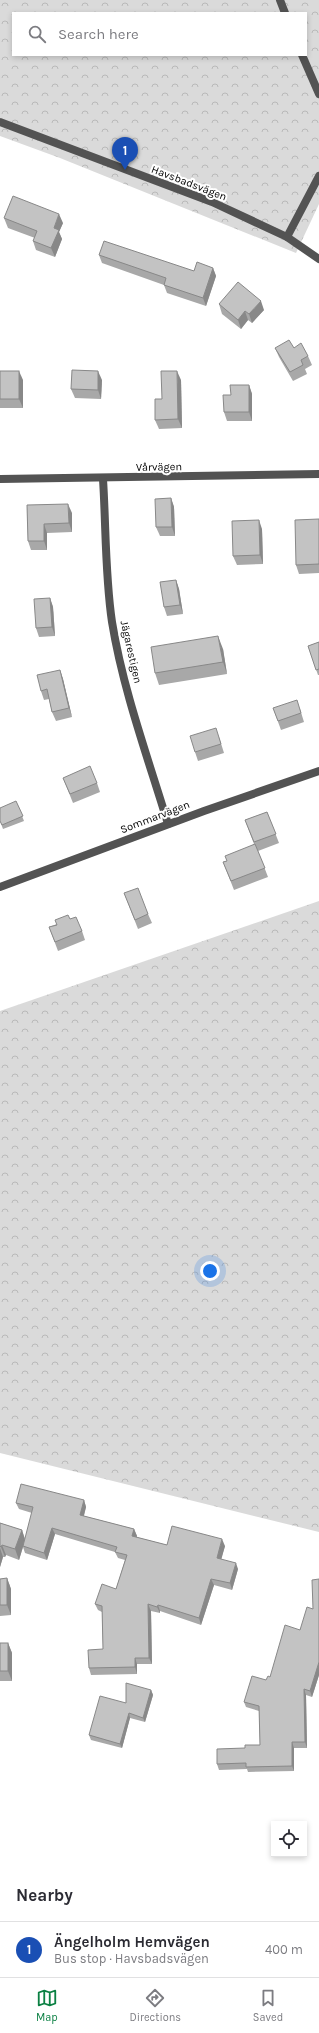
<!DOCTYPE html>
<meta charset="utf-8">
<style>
body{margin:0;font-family:Karla,sans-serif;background:#f7f7f7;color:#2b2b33}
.controls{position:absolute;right:12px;bottom:12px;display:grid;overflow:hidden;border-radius:0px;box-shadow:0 2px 6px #0003}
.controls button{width:36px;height:36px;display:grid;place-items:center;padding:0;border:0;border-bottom:1px solid #e1e1e2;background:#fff;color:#2b2b33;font:20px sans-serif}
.you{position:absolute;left:210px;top:1271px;width:14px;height:14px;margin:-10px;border:3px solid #fff;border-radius:50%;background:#1a73e8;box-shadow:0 0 0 6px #1a73e833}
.badge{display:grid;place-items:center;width:26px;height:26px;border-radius:50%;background:#0b8043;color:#fff;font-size:13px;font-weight:700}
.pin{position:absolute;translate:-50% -33px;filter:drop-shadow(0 1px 2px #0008)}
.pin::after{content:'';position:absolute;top:21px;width:14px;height:12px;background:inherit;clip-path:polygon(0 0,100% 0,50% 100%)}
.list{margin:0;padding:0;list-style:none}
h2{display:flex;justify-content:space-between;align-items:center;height:52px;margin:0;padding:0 16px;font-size:17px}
h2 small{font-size:13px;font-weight:400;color:#7c7c81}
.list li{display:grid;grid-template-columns:26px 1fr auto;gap:12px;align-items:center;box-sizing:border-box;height:56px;padding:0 16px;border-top:1px solid #e1e1e2}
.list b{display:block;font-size:15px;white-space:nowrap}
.list p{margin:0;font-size:13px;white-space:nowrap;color:#7c7c81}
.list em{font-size:13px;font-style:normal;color:#7c7c81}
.icon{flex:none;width:22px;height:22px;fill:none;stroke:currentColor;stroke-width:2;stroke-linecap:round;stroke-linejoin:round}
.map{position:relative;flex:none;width:319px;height:1869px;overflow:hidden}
.search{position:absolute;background:#fff;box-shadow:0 2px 6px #0003;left:12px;right:12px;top:12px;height:44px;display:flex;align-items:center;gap:10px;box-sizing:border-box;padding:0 14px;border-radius:0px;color:#7c7c81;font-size:15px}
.sheet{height:108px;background:#fff}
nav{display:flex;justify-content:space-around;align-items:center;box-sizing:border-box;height:56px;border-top:1px solid #e1e1e2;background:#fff;font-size:11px;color:#7c7c81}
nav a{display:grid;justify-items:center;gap:2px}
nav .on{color:#0b8043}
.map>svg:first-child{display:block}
.forest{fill:url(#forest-crowns);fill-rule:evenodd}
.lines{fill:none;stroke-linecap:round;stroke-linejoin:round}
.street{stroke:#535353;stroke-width:8}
.wall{fill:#a8a8a8}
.shaded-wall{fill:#888}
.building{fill:#c3c3c3;stroke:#888}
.labels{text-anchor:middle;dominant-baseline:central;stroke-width:4;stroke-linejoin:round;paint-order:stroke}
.street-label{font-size:11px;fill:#000;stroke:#fff}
</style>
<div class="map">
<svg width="319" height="1869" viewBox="0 0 319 1869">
<defs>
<pattern id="forest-crowns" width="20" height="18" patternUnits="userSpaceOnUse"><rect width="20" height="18" fill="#dadada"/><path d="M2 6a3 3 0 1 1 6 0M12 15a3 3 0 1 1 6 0" fill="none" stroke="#b9b9b9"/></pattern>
</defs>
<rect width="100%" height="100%" fill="#fff"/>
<g class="forest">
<path d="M 0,0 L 319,0 L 319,204 L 296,253 L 60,158 L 0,136 ZM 13,13 L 306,13 L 306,55 L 13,55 Z"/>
<polygon points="319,901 319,1532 0,1453 0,1011"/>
</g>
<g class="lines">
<g class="street">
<polyline points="280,0 285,13"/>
<polyline points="302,55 319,94"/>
<polyline points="0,122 212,202 287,237 319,259"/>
<polyline points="287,237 319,176"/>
<polyline points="0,479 319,474"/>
<path d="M 103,479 C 106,526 105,575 112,622 C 123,690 148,758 168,824"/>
<polyline points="0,887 204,811 319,771"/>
</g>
</g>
<g class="wall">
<polygon points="4,218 63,223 59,232 62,239 55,257 36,250 33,241 35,238 8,228"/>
<polygon points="99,255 194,271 213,268 216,276 206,306 167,293 164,285 102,263"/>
<polygon points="219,304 264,310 252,323 248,320 241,329 222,314"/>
<polygon points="275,348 308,356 312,365 305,369 307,374 293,381 279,357"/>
<polygon points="0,371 23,380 23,408 0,408"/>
<polygon points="102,380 101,399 75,398 71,389"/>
<polygon points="181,380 182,428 159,429 155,420 162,399"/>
<polygon points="249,385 252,394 252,421 227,421 224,412 231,395"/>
<polygon points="171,498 174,507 175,536 160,536 156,527"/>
<polygon points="27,505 72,513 72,532 47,533 47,550 31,550 28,541"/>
<polygon points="319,519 319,573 299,574 296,565"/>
<polygon points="262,529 263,564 237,565 233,556"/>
<polygon points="176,580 179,589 183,614 167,616 164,607"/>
<polygon points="50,598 53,607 55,636 39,637 36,628"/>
<polygon points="319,642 319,675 318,675 308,646"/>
<polygon points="223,649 227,674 159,685 155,673"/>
<polygon points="60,670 63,679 72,717 56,721 52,712 49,699 44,700 41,691"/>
<polygon points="273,708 300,709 304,722 281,730"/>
<polygon points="219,737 224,753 198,761 195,752"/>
<polygon points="63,778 97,783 100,792 73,803"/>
<polygon points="16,801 24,821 3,829 0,821"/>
<polygon points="267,812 279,843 258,851 268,877 234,890 223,862 227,861 254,844 245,820"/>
<polygon points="124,893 148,914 152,923 138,929"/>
<polygon points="70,919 82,931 85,940 58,951 49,927"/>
<polygon points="84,1500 86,1507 84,1516 134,1529 137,1536 136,1537 167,1545 225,1546 221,1559 238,1569 232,1590 214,1585 201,1625 160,1611 160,1613 151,1611 152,1664 137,1664 137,1674 91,1675 89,1668 103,1649 102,1612 98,1610 95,1604 116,1589 125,1560 118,1558 115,1552 55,1534 47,1560 25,1553 23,1547 19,1560 6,1555 5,1557 3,1557 0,1567 0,1523 22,1530 25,1539 32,1513 19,1509 16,1503"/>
<polygon points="7,1578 11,1589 11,1615 0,1616 0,1579"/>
<polygon points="319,1579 319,1675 312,1697 306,1695 307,1748 294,1748 294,1771 248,1772 247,1769 219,1770 217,1764 245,1748 260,1745 259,1711 246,1707 244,1702 270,1677 313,1609"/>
<polygon points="0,1643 8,1643 12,1653 12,1681 0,1681"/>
<polygon points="151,1690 153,1695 145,1722 130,1718 122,1748 91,1740 89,1735 126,1703"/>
</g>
<g class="shaded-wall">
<polygon points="59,214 63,223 59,232 62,239 55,257 51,248 54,228"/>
<polygon points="213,268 216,276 206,306 203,298"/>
<polygon points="261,301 264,310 252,323 249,314"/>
<polygon points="245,311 248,320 241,329 238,320"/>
<polygon points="19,371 23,380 23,408 19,399"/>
<polygon points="98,371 102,380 101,399 98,390"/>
<polygon points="177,371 181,380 182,428 178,419"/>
<polygon points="249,385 252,394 252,421 249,412"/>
<polygon points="171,498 174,507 175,536 172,527"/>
<polygon points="68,504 72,513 72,532 69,523"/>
<polygon points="259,520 262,529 263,564 260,555"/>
<polygon points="44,524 47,533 47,550 44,541"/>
<polygon points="176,580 179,589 183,614 180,605"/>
<polygon points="50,598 53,607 55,636 52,627"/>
<polygon points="218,636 223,649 227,674 223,662"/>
<polygon points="60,670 63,679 72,717 69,708"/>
<polygon points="84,1500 86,1507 82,1522 80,1515"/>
<polygon points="52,1528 55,1534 47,1560 44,1553"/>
<polygon points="134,1529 137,1536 135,1543 132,1536"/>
<polygon points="22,1530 25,1540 19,1560 15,1549"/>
<polygon points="222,1539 225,1546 220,1564 217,1558"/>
<polygon points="2,1545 6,1555 5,1557 1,1547"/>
<polygon points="0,1548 3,1557 0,1567"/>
<polygon points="236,1563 238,1569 232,1590 230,1583"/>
<polygon points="7,1578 11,1589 11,1615 7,1605"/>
<polygon points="211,1579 214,1585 201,1625 199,1618"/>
<polygon points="148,1604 151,1611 152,1664 149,1658"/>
<polygon points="158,1605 160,1611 160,1613 157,1607"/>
<polygon points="8,1643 12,1653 12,1681 8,1671"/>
<polygon points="135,1658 137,1664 137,1674 135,1667"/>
<polygon points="319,1662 319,1675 312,1697 310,1691"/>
<polygon points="304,1689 306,1695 307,1748 305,1742"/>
<polygon points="151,1690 153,1695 145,1722 143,1718"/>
<polygon points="129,1713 130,1718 122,1748 120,1744"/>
<polygon points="292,1742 294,1748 294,1771 292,1766"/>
</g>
<g class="building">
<polygon points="13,196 59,214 54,228 59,230 51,248 33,241 37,231 4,218"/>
<polygon points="104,241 194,271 197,262 213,268 203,298 164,285 166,278 99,255"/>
<polygon points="238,282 261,301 249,314 245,311 238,320 219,304"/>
<polygon points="289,340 294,348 301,343 308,356 301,360 303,365 290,372 275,348"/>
<polygon points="72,370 98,371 98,390 71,389"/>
<rect x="0" y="371" width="19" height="28"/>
<polygon points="161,371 177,371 178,419 155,420 155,399 162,399"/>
<polygon points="230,385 249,385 249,412 224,412 223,395 231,395"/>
<polygon points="171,498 172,527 156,527 155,499"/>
<polygon points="68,504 69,523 44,524 44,541 28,541 27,505"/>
<polygon points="319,519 319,564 296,565 295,520"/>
<polygon points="259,520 260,555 233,556 232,521"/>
<polygon points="176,580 180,605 164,607 160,582"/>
<polygon points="50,598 52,627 36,628 34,599"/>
<polygon points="218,636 223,662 155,673 151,647"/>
<polygon points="319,642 319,669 316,670 308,646"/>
<polygon points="60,670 69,708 52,712 47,689 41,691 37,675"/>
<polygon points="297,700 301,713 278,721 273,708"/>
<polygon points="216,728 221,744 195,752 190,736"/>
<polygon points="90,766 97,783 70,794 63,778"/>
<polygon points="16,801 23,816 2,825 0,821 0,808"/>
<polygon points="267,812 276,834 254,842 245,820"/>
<polygon points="255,844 265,868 231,881 223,862 227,861 225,856"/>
<polygon points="138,888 148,914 135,920 124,893"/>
<polygon points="68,915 70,919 76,917 82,931 55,942 49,927 57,925 55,920"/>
<polygon points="21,1484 84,1500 80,1515 134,1529 132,1536 167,1545 172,1526 222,1539 217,1558 236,1563 230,1583 211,1579 199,1618 158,1605 157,1607 148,1604 149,1658 135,1658 135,1667 89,1668 88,1650 103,1649 102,1606 95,1604 102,1584 116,1589 127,1555 115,1552 117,1547 52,1528 44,1553 23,1546 33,1507 16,1503"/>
<polygon points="0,1523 22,1530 15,1549 2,1545 1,1547 0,1546"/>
<polygon points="7,1578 7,1605 0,1605 0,1579"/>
<polygon points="319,1579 319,1662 310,1691 304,1689 305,1742 292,1742 292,1766 246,1767 246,1763 217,1764 217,1749 245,1748 245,1745 260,1745 259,1706 244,1702 252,1676 266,1680 268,1676 270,1677 285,1625 300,1630 307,1607 313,1609 312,1580"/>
<rect x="0" y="1643" width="8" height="28"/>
<polygon points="126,1683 151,1690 143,1718 129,1713 120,1744 89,1735 100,1696 126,1703"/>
</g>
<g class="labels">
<g class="street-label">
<text transform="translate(189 183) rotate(21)">Havsbadsvägen</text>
<text transform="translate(159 467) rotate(-1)">Vårvägen</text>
<text transform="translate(131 652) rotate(77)">Jägarestigen</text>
<text transform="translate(155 817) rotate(-21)">Sommarvägen</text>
</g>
</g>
</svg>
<div class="controls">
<button><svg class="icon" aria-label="locate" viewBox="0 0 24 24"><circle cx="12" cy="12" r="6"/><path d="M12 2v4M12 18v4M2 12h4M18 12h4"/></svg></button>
</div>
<div class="you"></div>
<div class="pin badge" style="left:125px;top:170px;background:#1a4fb4">1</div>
<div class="search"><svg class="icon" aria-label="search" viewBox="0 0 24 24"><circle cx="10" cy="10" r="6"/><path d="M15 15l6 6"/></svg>Search here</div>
</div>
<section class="sheet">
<h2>Nearby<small></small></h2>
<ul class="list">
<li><span class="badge" style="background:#1a4fb4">1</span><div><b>Ängelholm Hemvägen</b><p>Bus stop · Havsbadsvägen</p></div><em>400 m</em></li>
</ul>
</section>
<nav>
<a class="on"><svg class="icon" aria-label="map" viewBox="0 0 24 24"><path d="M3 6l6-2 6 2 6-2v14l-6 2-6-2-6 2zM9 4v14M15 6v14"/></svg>Map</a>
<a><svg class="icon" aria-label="directions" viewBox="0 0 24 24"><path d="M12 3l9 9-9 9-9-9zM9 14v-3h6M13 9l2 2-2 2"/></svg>Directions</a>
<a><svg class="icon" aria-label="saved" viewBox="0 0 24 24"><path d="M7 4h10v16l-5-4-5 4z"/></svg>Saved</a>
</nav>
